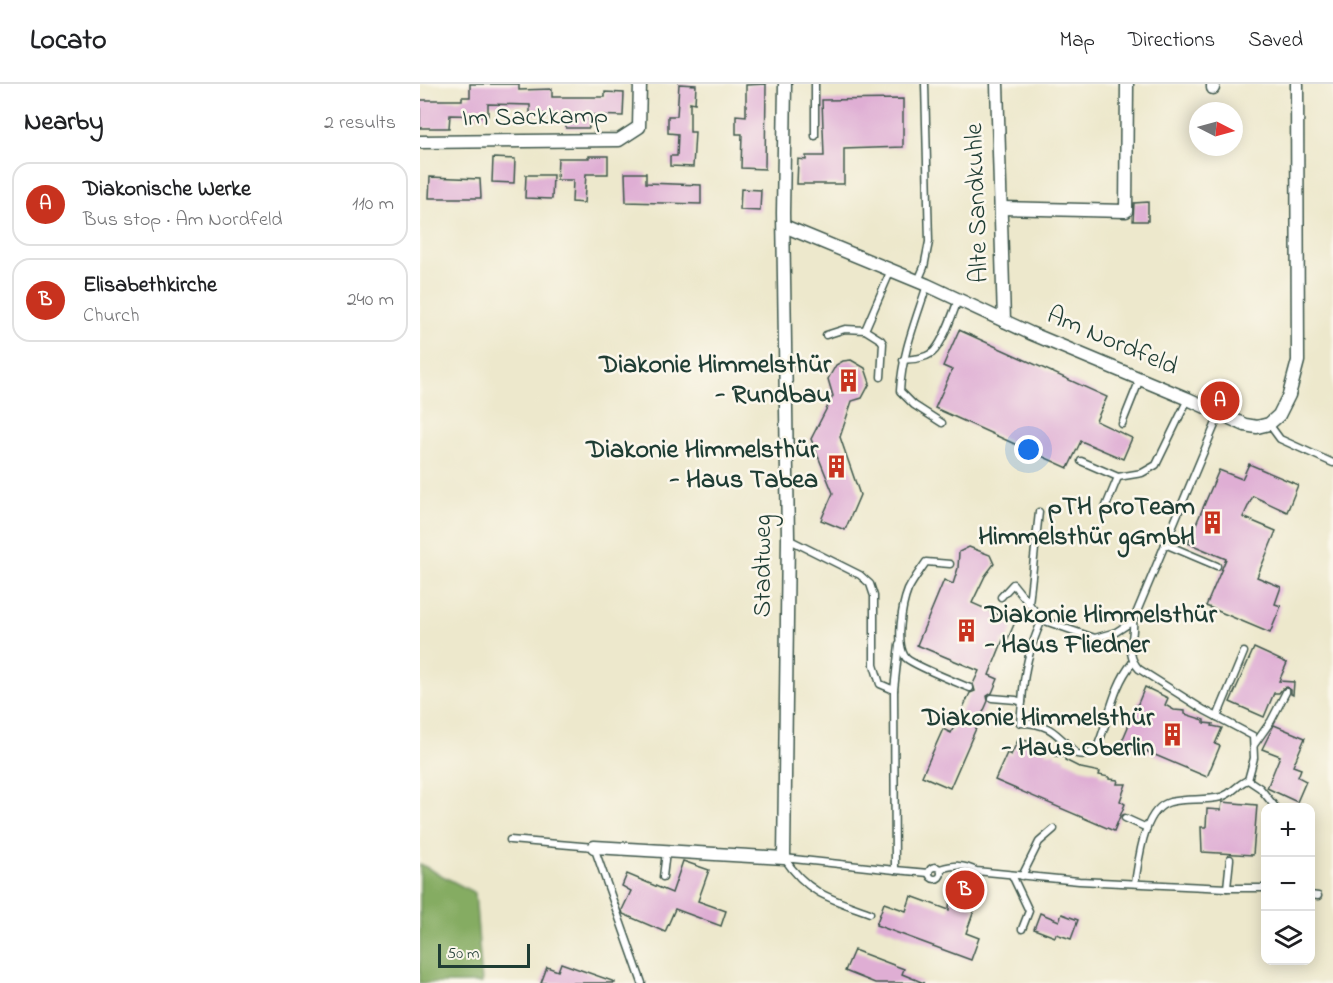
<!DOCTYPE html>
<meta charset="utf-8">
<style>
body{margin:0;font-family:"Indie Flower",sans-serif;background:#f2f2f2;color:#202124}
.controls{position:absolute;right:18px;bottom:18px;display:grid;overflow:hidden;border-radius:12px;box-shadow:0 3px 15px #0003}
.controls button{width:54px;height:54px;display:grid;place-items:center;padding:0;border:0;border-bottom:2px solid #e0e0e0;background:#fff;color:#202124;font:30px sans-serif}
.compass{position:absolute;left:769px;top:18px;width:54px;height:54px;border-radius:50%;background:#fff;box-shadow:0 3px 15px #0003;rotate:96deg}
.scale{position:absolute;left:18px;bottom:15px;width:92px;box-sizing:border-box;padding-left:6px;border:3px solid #1f3d34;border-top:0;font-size:16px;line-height:21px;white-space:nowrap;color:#1f3d34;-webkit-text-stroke:4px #fbf7ec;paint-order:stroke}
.you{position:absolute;left:609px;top:366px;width:21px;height:21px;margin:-15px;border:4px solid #fff;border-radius:50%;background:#1a73e8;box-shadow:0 0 0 9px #1a73e833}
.badge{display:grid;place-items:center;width:39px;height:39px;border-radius:50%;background:#c8321e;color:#fff;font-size:20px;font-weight:700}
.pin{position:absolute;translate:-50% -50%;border:3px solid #fff;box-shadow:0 2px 6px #0006}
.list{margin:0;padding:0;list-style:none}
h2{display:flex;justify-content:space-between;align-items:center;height:78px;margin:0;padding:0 24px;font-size:26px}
h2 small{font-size:20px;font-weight:400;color:#757577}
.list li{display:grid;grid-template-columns:39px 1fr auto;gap:18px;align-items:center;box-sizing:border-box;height:84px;margin:0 12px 12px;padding:0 12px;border:2px solid #e0e0e0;border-radius:18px}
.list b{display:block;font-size:22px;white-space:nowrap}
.list p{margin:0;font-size:20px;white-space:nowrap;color:#757577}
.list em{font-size:20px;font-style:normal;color:#757577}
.icon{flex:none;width:33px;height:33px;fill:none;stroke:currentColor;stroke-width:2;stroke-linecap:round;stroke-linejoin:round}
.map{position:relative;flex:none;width:913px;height:899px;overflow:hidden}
header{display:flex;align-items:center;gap:36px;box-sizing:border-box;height:84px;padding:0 30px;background:#fff;border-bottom:2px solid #e0e0e0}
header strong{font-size:28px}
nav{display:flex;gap:33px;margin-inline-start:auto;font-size:21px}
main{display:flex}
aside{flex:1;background:#fff}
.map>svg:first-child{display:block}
.forest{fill:#85ac62;stroke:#52744b;stroke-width:1.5}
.building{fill:#dfaed4}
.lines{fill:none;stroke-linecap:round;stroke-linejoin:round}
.service-casing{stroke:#3e574b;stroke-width:9}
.minor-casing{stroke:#3e574b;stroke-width:15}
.service{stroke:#fff;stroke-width:6}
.minor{stroke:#fff;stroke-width:12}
.labels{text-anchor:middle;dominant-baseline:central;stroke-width:5;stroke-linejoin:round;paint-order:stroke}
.street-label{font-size:26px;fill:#1f3d34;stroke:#fbf7ec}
.poi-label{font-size:26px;font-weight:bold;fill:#1f3d34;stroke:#fbf7ec;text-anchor:end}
</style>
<header>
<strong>Locato</strong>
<nav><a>Map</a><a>Directions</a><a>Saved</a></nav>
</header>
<main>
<aside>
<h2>Nearby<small>2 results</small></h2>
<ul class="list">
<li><span class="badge">A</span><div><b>Diakonische Werke</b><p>Bus stop · Am Nordfeld</p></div><em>110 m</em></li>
<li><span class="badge">B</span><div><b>Elisabethkirche</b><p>Church</p></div><em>240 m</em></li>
</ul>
</aside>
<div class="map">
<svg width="913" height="899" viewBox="0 0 913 899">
<rect width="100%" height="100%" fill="#fbf7ec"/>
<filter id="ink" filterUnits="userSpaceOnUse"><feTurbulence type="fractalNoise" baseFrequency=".0167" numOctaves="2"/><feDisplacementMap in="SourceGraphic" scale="12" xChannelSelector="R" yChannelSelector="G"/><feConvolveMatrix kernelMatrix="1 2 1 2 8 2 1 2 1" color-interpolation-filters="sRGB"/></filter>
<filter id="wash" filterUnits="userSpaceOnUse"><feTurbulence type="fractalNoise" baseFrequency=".008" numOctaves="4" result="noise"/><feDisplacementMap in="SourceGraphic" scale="24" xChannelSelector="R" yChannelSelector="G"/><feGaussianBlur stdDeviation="1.35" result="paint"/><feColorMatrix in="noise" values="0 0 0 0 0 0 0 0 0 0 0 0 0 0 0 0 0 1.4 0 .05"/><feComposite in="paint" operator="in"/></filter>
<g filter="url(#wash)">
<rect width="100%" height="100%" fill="#ede8cc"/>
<polygon class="forest" points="0,780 55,809 62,899 0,899"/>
<g id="blocks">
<g class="building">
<polygon points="50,0 99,0 99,6 132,5 132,13 185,13 185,8 204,9 203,32 169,31 169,44 146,44 146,30 110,30 110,21 68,20 68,32 30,31 29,44 0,44 0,16 42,16 42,13 50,13"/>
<polygon points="259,0 276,1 275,19 270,18 270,48 275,48 273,83 250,82 250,72 257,72 258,50 248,49 248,32 257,32"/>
<polygon points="346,0 345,85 321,84 322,50 316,50 316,31 326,32 326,1"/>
<polygon points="483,15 483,63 424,65 424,100 377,100 378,75 386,76 386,72 404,72 402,16"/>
<polygon points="169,72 188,72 188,90 166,90 164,119 152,118 153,96 137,96 138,74 169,74"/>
<polygon points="73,74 95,75 94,99 72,98"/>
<polygon points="205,89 226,89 226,99 281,101 281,120 206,118"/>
<polygon points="106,91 133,91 132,115 105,114"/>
<polygon points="10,93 60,95 61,114 9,114"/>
<polygon points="321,105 341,106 340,127 320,126"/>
<polygon points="728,118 728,137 713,137 714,119"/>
<polygon points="539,246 687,313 676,337 712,354 703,375 661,357 648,384 515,324 532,286 523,282"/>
<polygon points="431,276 445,284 450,299 442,314 432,317 420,353 440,411 425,446 401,436 413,409 391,355 413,312 408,295 416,281 423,277"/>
<polygon points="829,380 878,401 867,428 833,412 823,433 856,447 837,493 861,503 855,520 861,522 850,549 786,522 806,475 768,459 799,386 822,395"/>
<polygon points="549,463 570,471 574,480 565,492 552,519 595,538 587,557 583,556 569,591 578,595 572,609 567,612 568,617 530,704 502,692 523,645 531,649 550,609 555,607 553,600 559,587 497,561 524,496 533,500 538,484 539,468"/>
<polygon points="834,564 867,579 859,597 874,598 873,611 871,610 871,606 866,603 863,604 859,609 854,609 844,633 810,618"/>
<polygon points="725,603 748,614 745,621 754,626 765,627 765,630 784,636 784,639 793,640 792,642 802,644 795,660 800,662 787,693 702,657"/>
<polygon points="854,641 885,654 873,682 881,685 878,693 886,697 877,718 847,704 860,672 842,665"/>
<polygon points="598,656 609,657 608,660 626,665 625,668 635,669 635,672 645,673 645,676 661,684 680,688 679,691 689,693 689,695 698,696 697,700 706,700 700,717 705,720 694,747 575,696 587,669 591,671"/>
<polygon points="802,718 837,721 833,771 782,768 781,743 786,743 787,725 801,726"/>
<polygon points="263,777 289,786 278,817 306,827 301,842 255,825 245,848 203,830 202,826 211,807 202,802 207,790 252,809"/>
<polygon points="550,790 559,798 558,803 562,808 550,822 555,824 546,849 559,854 551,876 456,841 464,819 486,827 491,812 529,826 531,795 537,795 539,791"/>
<polygon points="620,829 639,837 642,830 658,836 651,855 636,850 635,853 614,845"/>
<polygon points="434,866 484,885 482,890 504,899 455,899 425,887"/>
<polygon points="141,879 195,898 195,899 121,899 127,883 138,887"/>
</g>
</g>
</g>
<g filter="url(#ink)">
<use href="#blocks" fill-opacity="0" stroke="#3e574b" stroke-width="1.5"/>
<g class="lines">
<defs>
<g id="service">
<polyline points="395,52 395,0"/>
<polyline points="498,197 504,183 509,158 505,0"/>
<path d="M 507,201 C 496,236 482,269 480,307 L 494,321 L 522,339"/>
<polyline points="406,251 425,245 445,246"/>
<path d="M 483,276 C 493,275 503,275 512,269 C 523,260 533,229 538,216"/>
<polyline points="461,293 463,259 461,256 445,246 471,186"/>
<polyline points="702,340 720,295"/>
<polyline points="849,340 860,355 913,379"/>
<polyline points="661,377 698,393 684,427"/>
<polyline points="698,393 722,389 736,381 768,315"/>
<polyline points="368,455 440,491 450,500 454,512 454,581 460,600 474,606"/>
<polyline points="745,460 797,482"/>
<path d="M 530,480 L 506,478 C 500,487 493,496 488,506 C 482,521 475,561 486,574 C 493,581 538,599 550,604"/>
<polyline points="581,513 593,500 622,536 651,546 675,554 696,548 713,537 800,329"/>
<polyline points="609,520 619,428"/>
<path d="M 713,537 C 715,556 704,569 719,585 L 784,626 L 833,652 L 834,674 L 828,696"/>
<path d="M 572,614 L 596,616 L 602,618 L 600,639 C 631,639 636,650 657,670 L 666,671 L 676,666 C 689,637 692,603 713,578"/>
<path d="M 602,618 C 604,586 609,565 622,536"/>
<polyline points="797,633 824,568"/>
<polyline points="834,661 851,637 866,608"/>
<polyline points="705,734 727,744"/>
<polyline points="90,756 174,763 222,899"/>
<circle cx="515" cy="789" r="6"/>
<path d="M 520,785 C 534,781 543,780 556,787 L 659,797 L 807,804 L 846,804"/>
<polyline points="475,786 509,789"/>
<polyline points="592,791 609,827 602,845"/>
<polyline points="602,792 619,758 634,745"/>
<polyline points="243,793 246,768"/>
<path d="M 715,799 C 719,776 723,725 750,718 C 767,714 784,717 801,713 C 814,709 818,699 828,696 L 840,704 L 856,724"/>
<polyline points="807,804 810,775"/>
<polyline points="890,811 898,812"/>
<path d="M 450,829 C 411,815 388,810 364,774 L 475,786 L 474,606 L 479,560"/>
</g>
<g id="minor">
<polyline points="577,0 584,237"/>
<polyline points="793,0 793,4"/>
<polyline points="0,58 199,56 219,43 220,0"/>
<polyline points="581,124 706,127 707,0"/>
<polyline points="364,142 507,201 610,249 768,315 825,341 837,343 849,340 859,331 869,311 878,277 877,0"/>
<polyline points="174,763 364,774 368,454 363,129 365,0"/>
</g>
</defs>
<use href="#service" class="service-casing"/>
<use href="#minor" class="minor-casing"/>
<use href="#service" class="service"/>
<use href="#minor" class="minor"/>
</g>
</g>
<defs>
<symbol id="building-bare" viewBox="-9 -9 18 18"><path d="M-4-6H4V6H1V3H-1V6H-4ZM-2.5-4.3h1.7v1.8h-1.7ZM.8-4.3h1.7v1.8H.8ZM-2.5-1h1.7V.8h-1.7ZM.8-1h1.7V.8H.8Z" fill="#c8321e" stroke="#fbf7ec" stroke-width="2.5" paint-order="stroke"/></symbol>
</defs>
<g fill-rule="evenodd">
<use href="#building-bare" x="412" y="280" width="33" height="33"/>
<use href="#building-bare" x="400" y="366" width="33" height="33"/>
<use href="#building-bare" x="776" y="422" width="33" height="33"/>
<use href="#building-bare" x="530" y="530" width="33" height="33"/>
<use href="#building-bare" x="736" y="634" width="33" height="33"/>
</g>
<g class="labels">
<g class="street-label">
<text transform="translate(115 34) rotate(-1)">Im Sackkamp</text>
<text transform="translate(558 119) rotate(-92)">Alte Sandkuhle</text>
<text transform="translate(692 258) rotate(23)">Am Nordfeld</text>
<text transform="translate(344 482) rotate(-90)">Stadtweg</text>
</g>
<g class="poi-label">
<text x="411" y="282">Diakonie Himmelsthür<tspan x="411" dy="30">- Rundbau</tspan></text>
<text x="398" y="367">Diakonie Himmelsthür<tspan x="398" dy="30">- Haus Tabea</tspan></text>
<text x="775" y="424">pTH proTeam<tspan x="775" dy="30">Himmelsthür gGmbH</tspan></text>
<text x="565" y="532" text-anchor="start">Diakonie Himmelsthür<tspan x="565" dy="30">- Haus Fliedner</tspan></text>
<text x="734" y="635">Diakonie Himmelsthür<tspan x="734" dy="30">- Haus Oberlin</tspan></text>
</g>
</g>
</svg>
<div class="controls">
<button>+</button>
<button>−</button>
<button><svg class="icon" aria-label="layers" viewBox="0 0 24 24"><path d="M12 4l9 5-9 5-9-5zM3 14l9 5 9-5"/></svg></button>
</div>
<svg class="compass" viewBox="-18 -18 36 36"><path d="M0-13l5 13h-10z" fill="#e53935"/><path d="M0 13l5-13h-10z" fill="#757577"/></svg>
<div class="scale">50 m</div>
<div class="you"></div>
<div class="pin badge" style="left:800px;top:317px">A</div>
<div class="pin badge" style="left:545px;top:806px">B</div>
</div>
</main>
